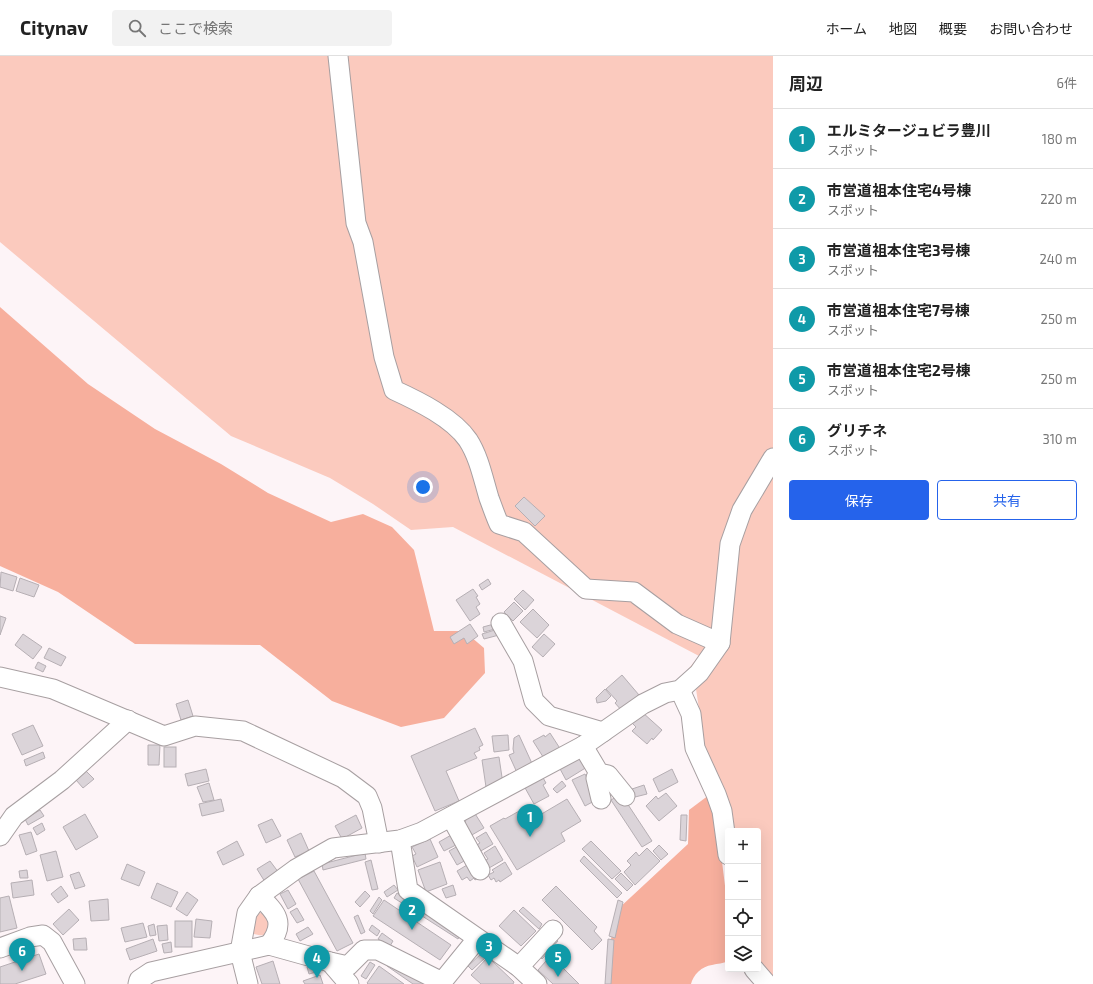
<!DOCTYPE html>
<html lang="ja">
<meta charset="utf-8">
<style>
body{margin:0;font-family:"Exo 2","Noto Sans JP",sans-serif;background:#f2f2f2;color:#222}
.controls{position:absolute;right:12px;bottom:12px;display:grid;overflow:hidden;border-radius:4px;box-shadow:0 4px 16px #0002}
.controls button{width:36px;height:36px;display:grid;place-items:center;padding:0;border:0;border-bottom:1px solid #e0e0e0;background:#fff;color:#222;font:20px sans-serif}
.you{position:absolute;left:423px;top:431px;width:14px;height:14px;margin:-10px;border:3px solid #fff;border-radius:50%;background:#1a73e8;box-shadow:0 0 0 6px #1a73e833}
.badge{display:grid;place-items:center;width:26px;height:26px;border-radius:50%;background:#2563eb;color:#fff;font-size:13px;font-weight:700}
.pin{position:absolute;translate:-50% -33px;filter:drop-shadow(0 1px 2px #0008)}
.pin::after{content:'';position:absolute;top:21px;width:14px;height:12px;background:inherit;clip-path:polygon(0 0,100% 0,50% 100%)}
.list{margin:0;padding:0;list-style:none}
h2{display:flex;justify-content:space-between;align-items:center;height:52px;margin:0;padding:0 16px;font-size:17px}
h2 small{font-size:13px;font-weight:400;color:#767676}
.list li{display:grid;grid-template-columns:26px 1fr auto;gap:12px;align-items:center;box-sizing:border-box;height:60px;padding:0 16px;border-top:1px solid #e0e0e0}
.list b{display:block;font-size:15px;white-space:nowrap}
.list p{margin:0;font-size:13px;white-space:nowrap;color:#767676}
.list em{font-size:13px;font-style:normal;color:#767676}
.actions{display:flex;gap:8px;padding:12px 16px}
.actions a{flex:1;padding:9px 0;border:1px solid #2563eb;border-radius:4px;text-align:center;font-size:14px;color:#2563eb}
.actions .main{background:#2563eb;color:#fff}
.icon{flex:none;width:22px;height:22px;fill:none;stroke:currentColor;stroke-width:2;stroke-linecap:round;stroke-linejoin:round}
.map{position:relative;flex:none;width:773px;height:928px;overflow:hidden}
header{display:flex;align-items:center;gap:24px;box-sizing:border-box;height:56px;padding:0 20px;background:#fff;border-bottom:1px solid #e0e0e0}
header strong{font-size:19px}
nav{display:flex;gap:22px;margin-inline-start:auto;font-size:14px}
.search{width:280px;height:36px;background:#f2f2f2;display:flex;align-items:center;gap:10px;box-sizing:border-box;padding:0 14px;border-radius:4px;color:#767676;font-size:15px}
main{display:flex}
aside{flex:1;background:#fff}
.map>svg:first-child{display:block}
.green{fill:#fbcabe}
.forest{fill:#f7af9d}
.building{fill:#dbd4d9;stroke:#b6afb4}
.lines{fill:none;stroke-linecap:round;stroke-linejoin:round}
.minor-casing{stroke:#a79fa1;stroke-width:21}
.minor{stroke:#fff;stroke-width:19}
</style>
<header>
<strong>Citynav</strong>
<div class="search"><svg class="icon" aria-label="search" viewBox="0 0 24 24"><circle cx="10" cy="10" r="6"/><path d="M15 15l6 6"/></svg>ここで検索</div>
<nav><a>ホーム</a><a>地図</a><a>概要</a><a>お問い合わせ</a></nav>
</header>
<main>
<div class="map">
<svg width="773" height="928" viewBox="0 0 773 928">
<rect width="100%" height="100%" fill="#fdf4f7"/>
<g class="green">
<polygon points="0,0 773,0 773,924 758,906 758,775 731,775 705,693 696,633 686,616 699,600 453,471 411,474 373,448 330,422 231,380 0,186"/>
<path d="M 260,857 L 267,858 L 273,870 C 266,882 263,880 250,877 L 254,860 Z"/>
</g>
<g class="forest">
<polygon points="0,251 88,328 155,373 221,408 268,437 331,466 363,458 392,471 414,494 434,575 464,575 484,592 485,617 444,662 401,671 332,645 260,589 135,588 58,536 0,510"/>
<path d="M 709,739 L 716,757 L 728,854 L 728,905 C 723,908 718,907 712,909 C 702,910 693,919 691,928 L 609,928 L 608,898 L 617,854 L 688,788 L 689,754 Z"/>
</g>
<g class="building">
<polygon points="524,441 545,460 535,470 515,450"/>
<polygon points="1,516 17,521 13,535 0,531"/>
<polygon points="20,522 39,529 34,541 16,535"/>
<polygon points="488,523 491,528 482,534 479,529"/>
<polygon points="473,533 478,540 476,541 480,548 476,551 480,558 470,565 456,544"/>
<polygon points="523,534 534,544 525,554 514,543"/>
<polygon points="514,546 523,555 513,565 504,556"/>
<polygon points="533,553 549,569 537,582 520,566"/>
<polygon points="0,560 6,562 0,579"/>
<polygon points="470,568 478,580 467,588 464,582 454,588 450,581"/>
<polygon points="494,568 495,573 484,576 483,571"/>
<polygon points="498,573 499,579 484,583 482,578"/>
<polygon points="23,578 42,591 33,603 15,589"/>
<polygon points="544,578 555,588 543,601 532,591"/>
<polygon points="49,592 66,601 61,610 44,602"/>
<polygon points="38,606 46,610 43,616 35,612"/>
<polygon points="622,619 639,639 622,655 615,647 617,645 606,633"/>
<polygon points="605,633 611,640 606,645 597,647 596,642"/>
<polygon points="188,644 193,660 181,664 176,648"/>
<polygon points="642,656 662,674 653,684 652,682 647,688 632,675 636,671 632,667"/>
<polygon points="33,669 43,690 22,699 12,678"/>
<polygon points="475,672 483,689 479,691 480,694 474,697 477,702 446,715 459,745 435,755 411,700"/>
<polygon points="550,677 561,694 545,704 533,685 544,679 545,681"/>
<polygon points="508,679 509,694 494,696 492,680"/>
<polygon points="519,679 535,714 519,721 509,699 514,697 513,693 514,682"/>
<polygon points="148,689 160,689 159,709 148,709"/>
<rect x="164" y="691" width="12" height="20"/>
<polygon points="43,696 45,702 26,710 24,704"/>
<polygon points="580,698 587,711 566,724 559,711"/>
<polygon points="499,701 503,728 486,731 482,704"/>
<polygon points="206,713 209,725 188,730 185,718"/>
<polygon points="672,713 678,726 659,736 653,723"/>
<polygon points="86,715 94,723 83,732 76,724"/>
<polygon points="585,718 598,743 585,750 572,724"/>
<polygon points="542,720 546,727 543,729 549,740 534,748 524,730"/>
<polygon points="562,725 566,730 557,737 553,733"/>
<polygon points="209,727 214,744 203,746 197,731"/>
<polygon points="644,729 647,738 635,741 632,733"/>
<polygon points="666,737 677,750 659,765 646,750 656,740 658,743"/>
<polygon points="621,738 652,785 642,791 611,744"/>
<polygon points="221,743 224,755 202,760 199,748"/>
<polygon points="567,743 581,765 561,777 565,785 517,814 490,770 504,762 505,763 521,754 528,766"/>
<polygon points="40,754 44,760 28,769 25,763"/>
<polygon points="474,756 484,772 470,780 463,767 466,765 464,762"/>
<polygon points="85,758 98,781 76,794 63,771"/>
<polygon points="356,759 362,772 342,783 335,770"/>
<polygon points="681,759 687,759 686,785 680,784"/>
<polygon points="272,763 281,780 266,787 258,769"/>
<polygon points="42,767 45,774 37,779 33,772"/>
<polygon points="31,776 37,795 26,799 19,779"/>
<polygon points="486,776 493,788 479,796 475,790 480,787 476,782"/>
<polygon points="301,777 309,795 295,801 287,784"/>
<polygon points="453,778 458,788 444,795 439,786"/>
<polygon points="430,783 438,801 417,811 412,800 416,798 412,791"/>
<polygon points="237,785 244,799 223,809 217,796"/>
<polygon points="591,785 621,815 612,823 582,793"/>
<polygon points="659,789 668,798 661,804 653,795"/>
<polygon points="458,790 466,804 457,809 449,795"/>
<polygon points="495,790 503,804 489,812 484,805 488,803 484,797"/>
<polygon points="647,792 660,805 635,829 624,816 631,809 627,805 636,796 639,800"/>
<polygon points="56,795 63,821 47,825 40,799"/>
<polygon points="365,797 366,803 323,814 322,808"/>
<polygon points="584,800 622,837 617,842 580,805"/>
<polygon points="371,804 378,833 372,834 365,806"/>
<polygon points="270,805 279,817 265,826 257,813"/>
<polygon points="440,806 447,828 426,836 418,814"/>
<polygon points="472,806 481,820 475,824 474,822 470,825 467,821 462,824 457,815"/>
<polygon points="505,806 512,818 500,826 499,824 496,826 494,822 491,824 488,819 494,816 492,814"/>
<polygon points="127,808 145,816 139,830 121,823"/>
<polygon points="27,814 28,822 20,822 19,815"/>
<polygon points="314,815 353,887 337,895 298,823"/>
<polygon points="79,816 85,830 75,833 70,819"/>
<polygon points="621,817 633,829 627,835 615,823"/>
<polygon points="32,824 34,839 13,842 11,827"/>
<polygon points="157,827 178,836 171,851 151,842"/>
<polygon points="394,829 398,834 387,841 384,836"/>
<polygon points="453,829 456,839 446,842 442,833"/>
<polygon points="61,830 68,840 58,847 51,838"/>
<polygon points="556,830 597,871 594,875 602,884 592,894 542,844"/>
<polygon points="288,834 296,848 288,853 280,838"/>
<polygon points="365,835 370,840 360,851 355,846"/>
<polygon points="187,836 198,844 187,860 176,853"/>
<polygon points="397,837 461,878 458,883 394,842"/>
<polygon points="9,840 17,872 0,876 0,842"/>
<polygon points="379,841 382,844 373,858 370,855"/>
<polygon points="108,843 109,864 91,865 89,845"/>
<polygon points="384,844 451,889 440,904 373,860"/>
<polygon points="618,844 623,846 615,882 609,880"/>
<polygon points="523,851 542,868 539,873 519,855"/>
<polygon points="297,852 304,864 297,867 290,856"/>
<polygon points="69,853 79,864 63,879 53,868"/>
<polygon points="514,854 536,875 521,890 499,870"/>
<polygon points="358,859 365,876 361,878 354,861"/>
<polygon points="196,863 212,865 210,882 194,881"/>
<rect x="175" y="865" width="17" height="26"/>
<polygon points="143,867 147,881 125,886 121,872"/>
<polygon points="154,868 156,879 150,880 148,870"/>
<polygon points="167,869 168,884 159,885 157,870"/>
<polygon points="372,869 380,875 377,880 369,874"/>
<polygon points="308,871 313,878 300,885 296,878"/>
<polygon points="382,877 393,885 390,890 378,883"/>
<polygon points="86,882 87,894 74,894 73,883"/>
<polygon points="554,882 558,885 542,903 538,899"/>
<polygon points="153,883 157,895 130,904 126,893"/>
<polygon points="608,883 614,884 611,928 605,928"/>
<polygon points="171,886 172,896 164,897 162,888"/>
<polygon points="482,897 486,901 472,914 468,910"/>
<polygon points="39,898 46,918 15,928 0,928 0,911"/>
<polygon points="488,901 514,926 513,928 481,928 471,919"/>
<polygon points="273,905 280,928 262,928 256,911"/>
<polygon points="391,905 424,928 413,928 387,910"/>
<polygon points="546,905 555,913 559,908 579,928 553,928 538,914"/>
<polygon points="370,906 375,909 366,923 361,920"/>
<polygon points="318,908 320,915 309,918 307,911"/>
<polygon points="379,910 404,928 368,928 367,927"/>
<polygon points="320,919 323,928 305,928 303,925"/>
</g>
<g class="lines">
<defs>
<g id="minor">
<path d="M 338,0 L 356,167 L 363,186 L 384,301 L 394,334 C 418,345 453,362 468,384 C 479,401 483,422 489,442 C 492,450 495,459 499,468 L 524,476 L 586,533 L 634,536 L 677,568 L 720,587"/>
<polyline points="501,567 523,605 534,645 549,660 603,676"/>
<polyline points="0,621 53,633 164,680 195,670 243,675 343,722 367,740 372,752 379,787"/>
<polyline points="680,634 691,658 695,692 716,738 722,755 728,799"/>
<polyline points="583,690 599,717 608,719 625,740"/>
<polyline points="599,717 596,722 601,743"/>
<polyline points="451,761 480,814"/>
<polyline points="0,780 14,760 62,724 128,664"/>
<polyline points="400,784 408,834 519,911 537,928"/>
<path d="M 259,840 C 277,857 286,867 269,889"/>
<polyline points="0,892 30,881 43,879 52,886 75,928"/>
<polyline points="330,906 349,928"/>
<polyline points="519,911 553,874"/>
<polyline points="754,913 767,928"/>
<polyline points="138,928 139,924 151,916 269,889 330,906 348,910 364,894 378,894 442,926 477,883"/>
<polyline points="248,928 240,896 247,857 259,840 296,813 333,792 400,784 422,776 583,690 643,648 665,637 680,634 699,617 720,587 730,488 742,454 773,402"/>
</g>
</defs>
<use href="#minor" class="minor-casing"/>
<use href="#minor" class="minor"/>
</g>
</svg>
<div class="controls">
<button>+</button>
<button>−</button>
<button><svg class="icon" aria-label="locate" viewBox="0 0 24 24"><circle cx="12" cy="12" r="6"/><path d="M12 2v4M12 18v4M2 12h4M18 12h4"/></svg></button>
<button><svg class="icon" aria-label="layers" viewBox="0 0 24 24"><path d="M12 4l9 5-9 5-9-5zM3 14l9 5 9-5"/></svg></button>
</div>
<div class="you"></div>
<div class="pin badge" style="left:530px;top:781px;background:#0f9aa8">1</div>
<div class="pin badge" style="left:412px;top:874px;background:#0f9aa8">2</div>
<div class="pin badge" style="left:489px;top:910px;background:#0f9aa8">3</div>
<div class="pin badge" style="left:317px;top:922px;background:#0f9aa8">4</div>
<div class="pin badge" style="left:558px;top:921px;background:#0f9aa8">5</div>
<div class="pin badge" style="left:22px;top:915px;background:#0f9aa8">6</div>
</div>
<aside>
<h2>周辺<small>6件</small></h2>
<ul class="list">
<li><span class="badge" style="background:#0f9aa8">1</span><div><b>エルミタージュビラ豊川</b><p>スポット</p></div><em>180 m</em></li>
<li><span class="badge" style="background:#0f9aa8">2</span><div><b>市営道祖本住宅4号棟</b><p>スポット</p></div><em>220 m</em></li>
<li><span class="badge" style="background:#0f9aa8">3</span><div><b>市営道祖本住宅3号棟</b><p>スポット</p></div><em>240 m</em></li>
<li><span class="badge" style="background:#0f9aa8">4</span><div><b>市営道祖本住宅7号棟</b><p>スポット</p></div><em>250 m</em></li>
<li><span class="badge" style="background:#0f9aa8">5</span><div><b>市営道祖本住宅2号棟</b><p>スポット</p></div><em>250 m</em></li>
<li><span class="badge" style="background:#0f9aa8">6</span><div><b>グリチネ</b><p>スポット</p></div><em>310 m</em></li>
</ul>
<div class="actions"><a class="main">保存</a><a>共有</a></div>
</aside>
</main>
